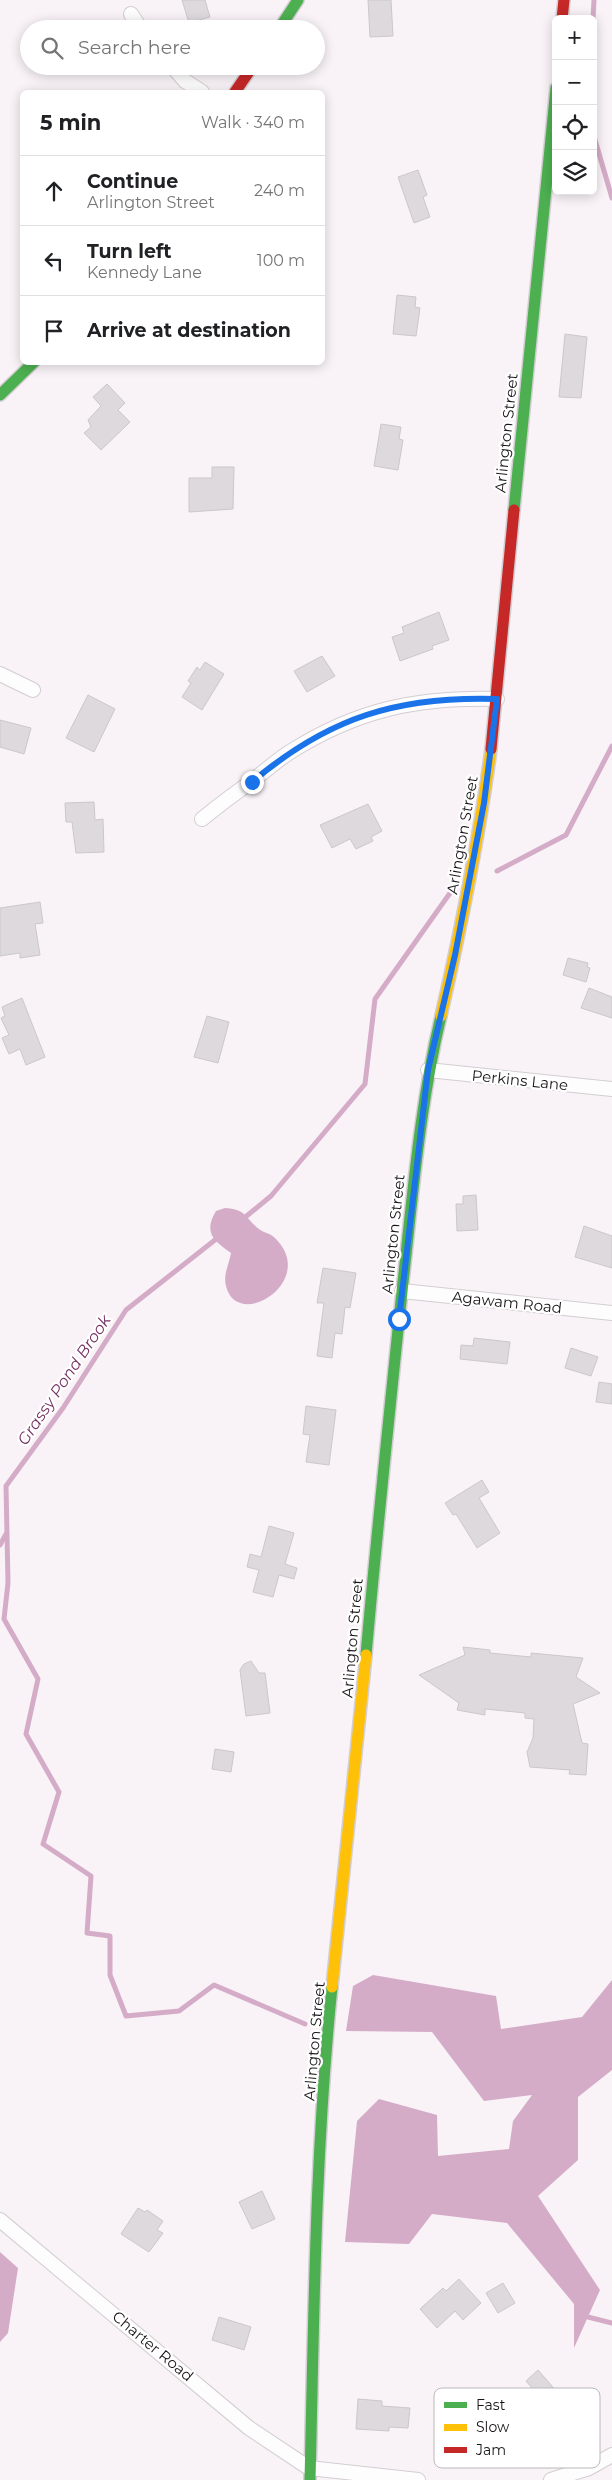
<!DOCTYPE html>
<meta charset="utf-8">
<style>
body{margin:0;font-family:Montserrat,sans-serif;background:#f2f2f2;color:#202124}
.controls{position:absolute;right:15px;top:15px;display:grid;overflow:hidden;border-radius:8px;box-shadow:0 2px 12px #0003}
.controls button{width:45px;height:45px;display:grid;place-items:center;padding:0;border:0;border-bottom:1px solid #e0e0e0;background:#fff;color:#202124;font:25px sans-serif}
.stop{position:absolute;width:15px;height:15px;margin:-11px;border:4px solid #1a73e8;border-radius:50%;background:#fff}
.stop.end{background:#1a73e8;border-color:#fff;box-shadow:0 1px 5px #0008}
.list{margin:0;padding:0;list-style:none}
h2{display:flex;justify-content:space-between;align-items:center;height:65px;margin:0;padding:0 20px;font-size:21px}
h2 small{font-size:16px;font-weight:400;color:#757577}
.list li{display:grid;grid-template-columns:32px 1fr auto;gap:15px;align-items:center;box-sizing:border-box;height:70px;padding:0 20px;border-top:1px solid #e0e0e0}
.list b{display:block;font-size:19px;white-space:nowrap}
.list p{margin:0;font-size:16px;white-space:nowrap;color:#757577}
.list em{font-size:16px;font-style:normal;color:#757577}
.icon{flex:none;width:28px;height:28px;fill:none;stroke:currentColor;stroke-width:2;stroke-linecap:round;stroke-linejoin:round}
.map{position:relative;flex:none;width:612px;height:2480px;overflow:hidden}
.search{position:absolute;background:#fff;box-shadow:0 2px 12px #0003;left:20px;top:20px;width:305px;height:55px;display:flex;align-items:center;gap:12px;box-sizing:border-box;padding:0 18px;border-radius:28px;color:#757577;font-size:19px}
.panel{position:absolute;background:#fff;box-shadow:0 2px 12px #0003;left:20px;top:90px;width:305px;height:275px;border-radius:8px}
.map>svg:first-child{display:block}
.water{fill:#d5acc8}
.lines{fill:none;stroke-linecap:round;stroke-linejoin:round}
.stream{stroke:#d5acc8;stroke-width:5}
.building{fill:#ded9dc;stroke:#cbc7ca}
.street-casing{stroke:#d2ced1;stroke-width:16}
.fast-casing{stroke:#d2ced1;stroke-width:14}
.slow-casing{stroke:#d2ced1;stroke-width:14}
.jam-casing{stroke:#d2ced1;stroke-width:14}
.street{stroke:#fefdfe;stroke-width:14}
.fast{stroke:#4caf50;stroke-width:11}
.slow{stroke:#ffc107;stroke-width:11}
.jam{stroke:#c62828;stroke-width:11}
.route{stroke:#1a73e8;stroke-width:6}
.labels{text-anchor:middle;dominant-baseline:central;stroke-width:4.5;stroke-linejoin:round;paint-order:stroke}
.street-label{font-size:15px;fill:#191517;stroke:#fff}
.water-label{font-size:16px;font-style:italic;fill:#743062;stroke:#fff}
.key{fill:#fff;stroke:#bab9b9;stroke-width:1}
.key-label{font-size:14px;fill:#191517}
</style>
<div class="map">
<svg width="612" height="2480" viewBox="0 0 612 2480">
<rect width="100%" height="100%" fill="#f9f3f7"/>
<g class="water">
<path d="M 225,1208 C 248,1209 245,1220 262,1231 C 266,1233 271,1234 275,1238 C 319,1281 237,1332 226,1286 C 223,1274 229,1265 231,1253 C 214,1241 203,1233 216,1211 Z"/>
<polygon points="373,1975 496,1996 501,2029 582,2017 612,1980 612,2070 578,2097 578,2160 538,2196 600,2290 574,2348 574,2304 507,2223 432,2214 409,2244 345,2242 357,2121 379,2099 437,2115 438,2156 509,2149 513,2121 532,2095 484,2101 432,2032 346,2031 353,1986"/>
<polygon points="0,2252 18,2268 8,2333 0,2342"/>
</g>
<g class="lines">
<g class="stream">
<polyline points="593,19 594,0"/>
<polyline points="593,133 612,198"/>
<polyline points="497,871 566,835 612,746"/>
<polyline points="243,1219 271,1196 365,1084 375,999 455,886"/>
<polyline points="220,1236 126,1310 63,1408 6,1486 8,1583 4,1619 38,1679 26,1734 59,1792 43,1844 91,1876 87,1933 110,1936 110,1975 126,2016 179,2011 214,1985 305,2024"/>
<polyline points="0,1545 6,1534"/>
<polyline points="588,2317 612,2323"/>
</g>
</g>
<g class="building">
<polygon points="182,0 205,0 210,17 189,23"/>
<polygon points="368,0 391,0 393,36 370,37"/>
<polygon points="418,170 427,195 423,197 430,217 414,223 398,177"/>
<polygon points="397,295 416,297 415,307 420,308 416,336 393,334"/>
<polygon points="565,334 587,337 581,398 559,397"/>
<polygon points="107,384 125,403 118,410 130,422 101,450 84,433 91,427 88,420 101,406 93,397"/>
<polygon points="381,424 401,427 399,439 403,440 398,470 374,466"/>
<polygon points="212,467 234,467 233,509 189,512 189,478 212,478"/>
<polygon points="439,612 449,640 432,646 433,649 400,661 392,637 404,633 402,627"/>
<polygon points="322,656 335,676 307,692 294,671"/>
<polygon points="205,662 224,674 202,710 182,697 191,683 188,681 197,667 200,670"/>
<polygon points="88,695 115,709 94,752 66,738"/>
<polygon points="0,720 31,728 24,754 0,747"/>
<polygon points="94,802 95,820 103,819 104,852 76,853 72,822 66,822 65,803"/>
<polygon points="368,804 382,831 371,837 373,841 356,849 350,839 332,848 320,825"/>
<polygon points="40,902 43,923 35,924 40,955 20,958 20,953 0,956 0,908"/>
<polygon points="568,958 588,963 587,967 590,968 586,982 563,975"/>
<polygon points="589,988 612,997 612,1018 581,1008"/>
<polygon points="22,998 45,1057 26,1065 20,1049 9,1054 2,1038 9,1035 1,1018 5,1016 2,1007"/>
<polygon points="207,1016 229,1022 218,1063 194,1057"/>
<polygon points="476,1195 478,1230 457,1231 456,1204 463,1204 463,1196"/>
<polygon points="584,1226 612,1236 612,1268 575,1257"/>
<polygon points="323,1268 356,1273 350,1308 345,1307 342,1334 335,1333 332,1358 317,1356 324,1303 317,1303"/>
<polygon points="474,1338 510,1342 507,1364 460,1359 461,1345 473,1346"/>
<polygon points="571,1348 598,1357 591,1376 565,1368"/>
<polygon points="599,1382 612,1384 612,1404 596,1402"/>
<polygon points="306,1406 336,1410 329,1465 306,1462 310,1435 303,1434"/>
<polygon points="482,1480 489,1492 479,1498 500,1533 477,1548 456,1514 453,1515 445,1503"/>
<polygon points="269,1526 294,1533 285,1564 297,1568 294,1579 279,1575 273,1597 253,1592 259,1570 247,1567 250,1554 261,1557"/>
<polygon points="463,1647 490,1650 490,1653 531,1657 531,1653 583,1658 576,1677 600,1693 573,1704 582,1743 588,1744 586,1775 569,1774 570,1770 530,1767 527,1752 533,1738 534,1719 525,1718 525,1713 485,1709 485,1715 457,1710 459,1703 419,1675 465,1655"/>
<polygon points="251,1661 259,1673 265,1673 270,1713 246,1716 240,1670 244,1664"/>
<polygon points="215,1749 234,1752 231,1772 212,1769"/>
<polygon points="262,2191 275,2219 252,2229 239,2202"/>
<polygon points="138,2208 145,2212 147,2210 163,2221 157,2230 163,2233 149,2252 121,2234"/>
<polygon points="459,2279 481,2303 463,2320 455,2311 437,2328 420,2309 443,2288 446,2291"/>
<polygon points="503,2283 515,2303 498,2313 486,2293"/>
<polygon points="219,2317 251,2327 244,2350 212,2340"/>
<polygon points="538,2370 558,2393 526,2425 510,2408 532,2388 526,2381"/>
<polygon points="358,2399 382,2401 382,2406 410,2408 408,2428 389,2427 389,2431 356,2429"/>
</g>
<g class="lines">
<defs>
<g id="street">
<polyline points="131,14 141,29"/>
<polyline points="172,66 185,81 202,92"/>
<polyline points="0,674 33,690"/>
<path d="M 202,819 C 218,806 234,794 251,782 C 264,772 276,761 290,752 C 358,709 418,697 497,699"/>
<polyline points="428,1070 612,1089"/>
<polyline points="402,1291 612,1313"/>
<polyline points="0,2220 249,2428 309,2468 418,2480"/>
<polyline points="551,2480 589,2468 612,2455"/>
</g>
<g id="fast">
<polyline points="279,29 298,0"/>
<polyline points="0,395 34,362"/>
<polyline points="514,510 556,88"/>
<path d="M 366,1655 C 377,1531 390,1406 403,1282 C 413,1193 420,1104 441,1016"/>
<path d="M 310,2480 C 314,2315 315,2151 332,1987"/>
</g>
<g id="slow">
<path d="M 441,1016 C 461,928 479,839 491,749"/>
<polyline points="332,1987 366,1655"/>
</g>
<g id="jam">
<polyline points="562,19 564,0"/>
<polyline points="235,92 253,66"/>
<polyline points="491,749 514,510"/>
</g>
</defs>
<use href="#street" class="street-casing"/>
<use href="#fast" class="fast-casing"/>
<use href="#slow" class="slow-casing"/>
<use href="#jam" class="jam-casing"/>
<use href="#street" class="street"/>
<use href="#fast" class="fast"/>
<use href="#slow" class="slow"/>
<use href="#jam" class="jam"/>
</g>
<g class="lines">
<path class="route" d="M 252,782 C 329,717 398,696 497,699 L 484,803 L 455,955 L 428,1070 L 399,1319"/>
</g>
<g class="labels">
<g class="street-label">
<text transform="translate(506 433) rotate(-84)">Arlington Street</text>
<text transform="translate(462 835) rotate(-80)">Arlington Street</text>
<text transform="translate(520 1080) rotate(6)">Perkins Lane</text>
<text transform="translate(393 1234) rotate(-84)">Arlington Street</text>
<text transform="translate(507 1302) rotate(6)">Agawam Road</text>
<text transform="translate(352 1638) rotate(-85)">Arlington Street</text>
<text transform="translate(314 2041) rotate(-85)">Arlington Street</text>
<text transform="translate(153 2346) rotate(40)">Charter Road</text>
</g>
<g class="water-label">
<text transform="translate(64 1380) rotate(-56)">Grassy Pond Brook</text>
</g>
</g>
<rect x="434" y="2388" width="166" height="80" rx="8" class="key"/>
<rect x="444" y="2402" width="23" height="6" fill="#4caf50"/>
<rect x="444" y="2424" width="23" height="7" fill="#ffc107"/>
<rect x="444" y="2447" width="23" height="6" fill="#c62828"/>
<g class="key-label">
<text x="476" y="2410">Fast</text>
<text x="476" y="2432">Slow</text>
<text x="476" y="2455">Jam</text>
</g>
</svg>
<div class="controls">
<button>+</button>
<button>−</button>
<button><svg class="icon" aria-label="locate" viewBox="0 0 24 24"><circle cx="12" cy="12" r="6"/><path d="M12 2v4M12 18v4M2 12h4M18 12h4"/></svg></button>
<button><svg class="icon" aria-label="layers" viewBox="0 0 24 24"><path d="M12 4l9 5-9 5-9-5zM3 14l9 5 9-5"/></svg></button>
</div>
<div class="stop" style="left:399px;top:1319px"></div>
<div class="stop end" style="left:252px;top:782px"></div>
<div class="search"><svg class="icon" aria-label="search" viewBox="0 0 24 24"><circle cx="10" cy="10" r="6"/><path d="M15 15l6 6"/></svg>Search here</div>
<section class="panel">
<h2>5 min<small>Walk · 340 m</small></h2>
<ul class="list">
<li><svg class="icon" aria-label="ahead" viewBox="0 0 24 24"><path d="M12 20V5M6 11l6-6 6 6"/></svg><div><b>Continue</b><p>Arlington Street</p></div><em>240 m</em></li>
<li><svg class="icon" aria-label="left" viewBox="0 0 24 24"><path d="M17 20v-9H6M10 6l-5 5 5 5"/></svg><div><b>Turn left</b><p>Kennedy Lane</p></div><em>100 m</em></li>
<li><svg class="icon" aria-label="arrive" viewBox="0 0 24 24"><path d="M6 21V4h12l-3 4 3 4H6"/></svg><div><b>Arrive at destination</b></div></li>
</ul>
</section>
</div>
